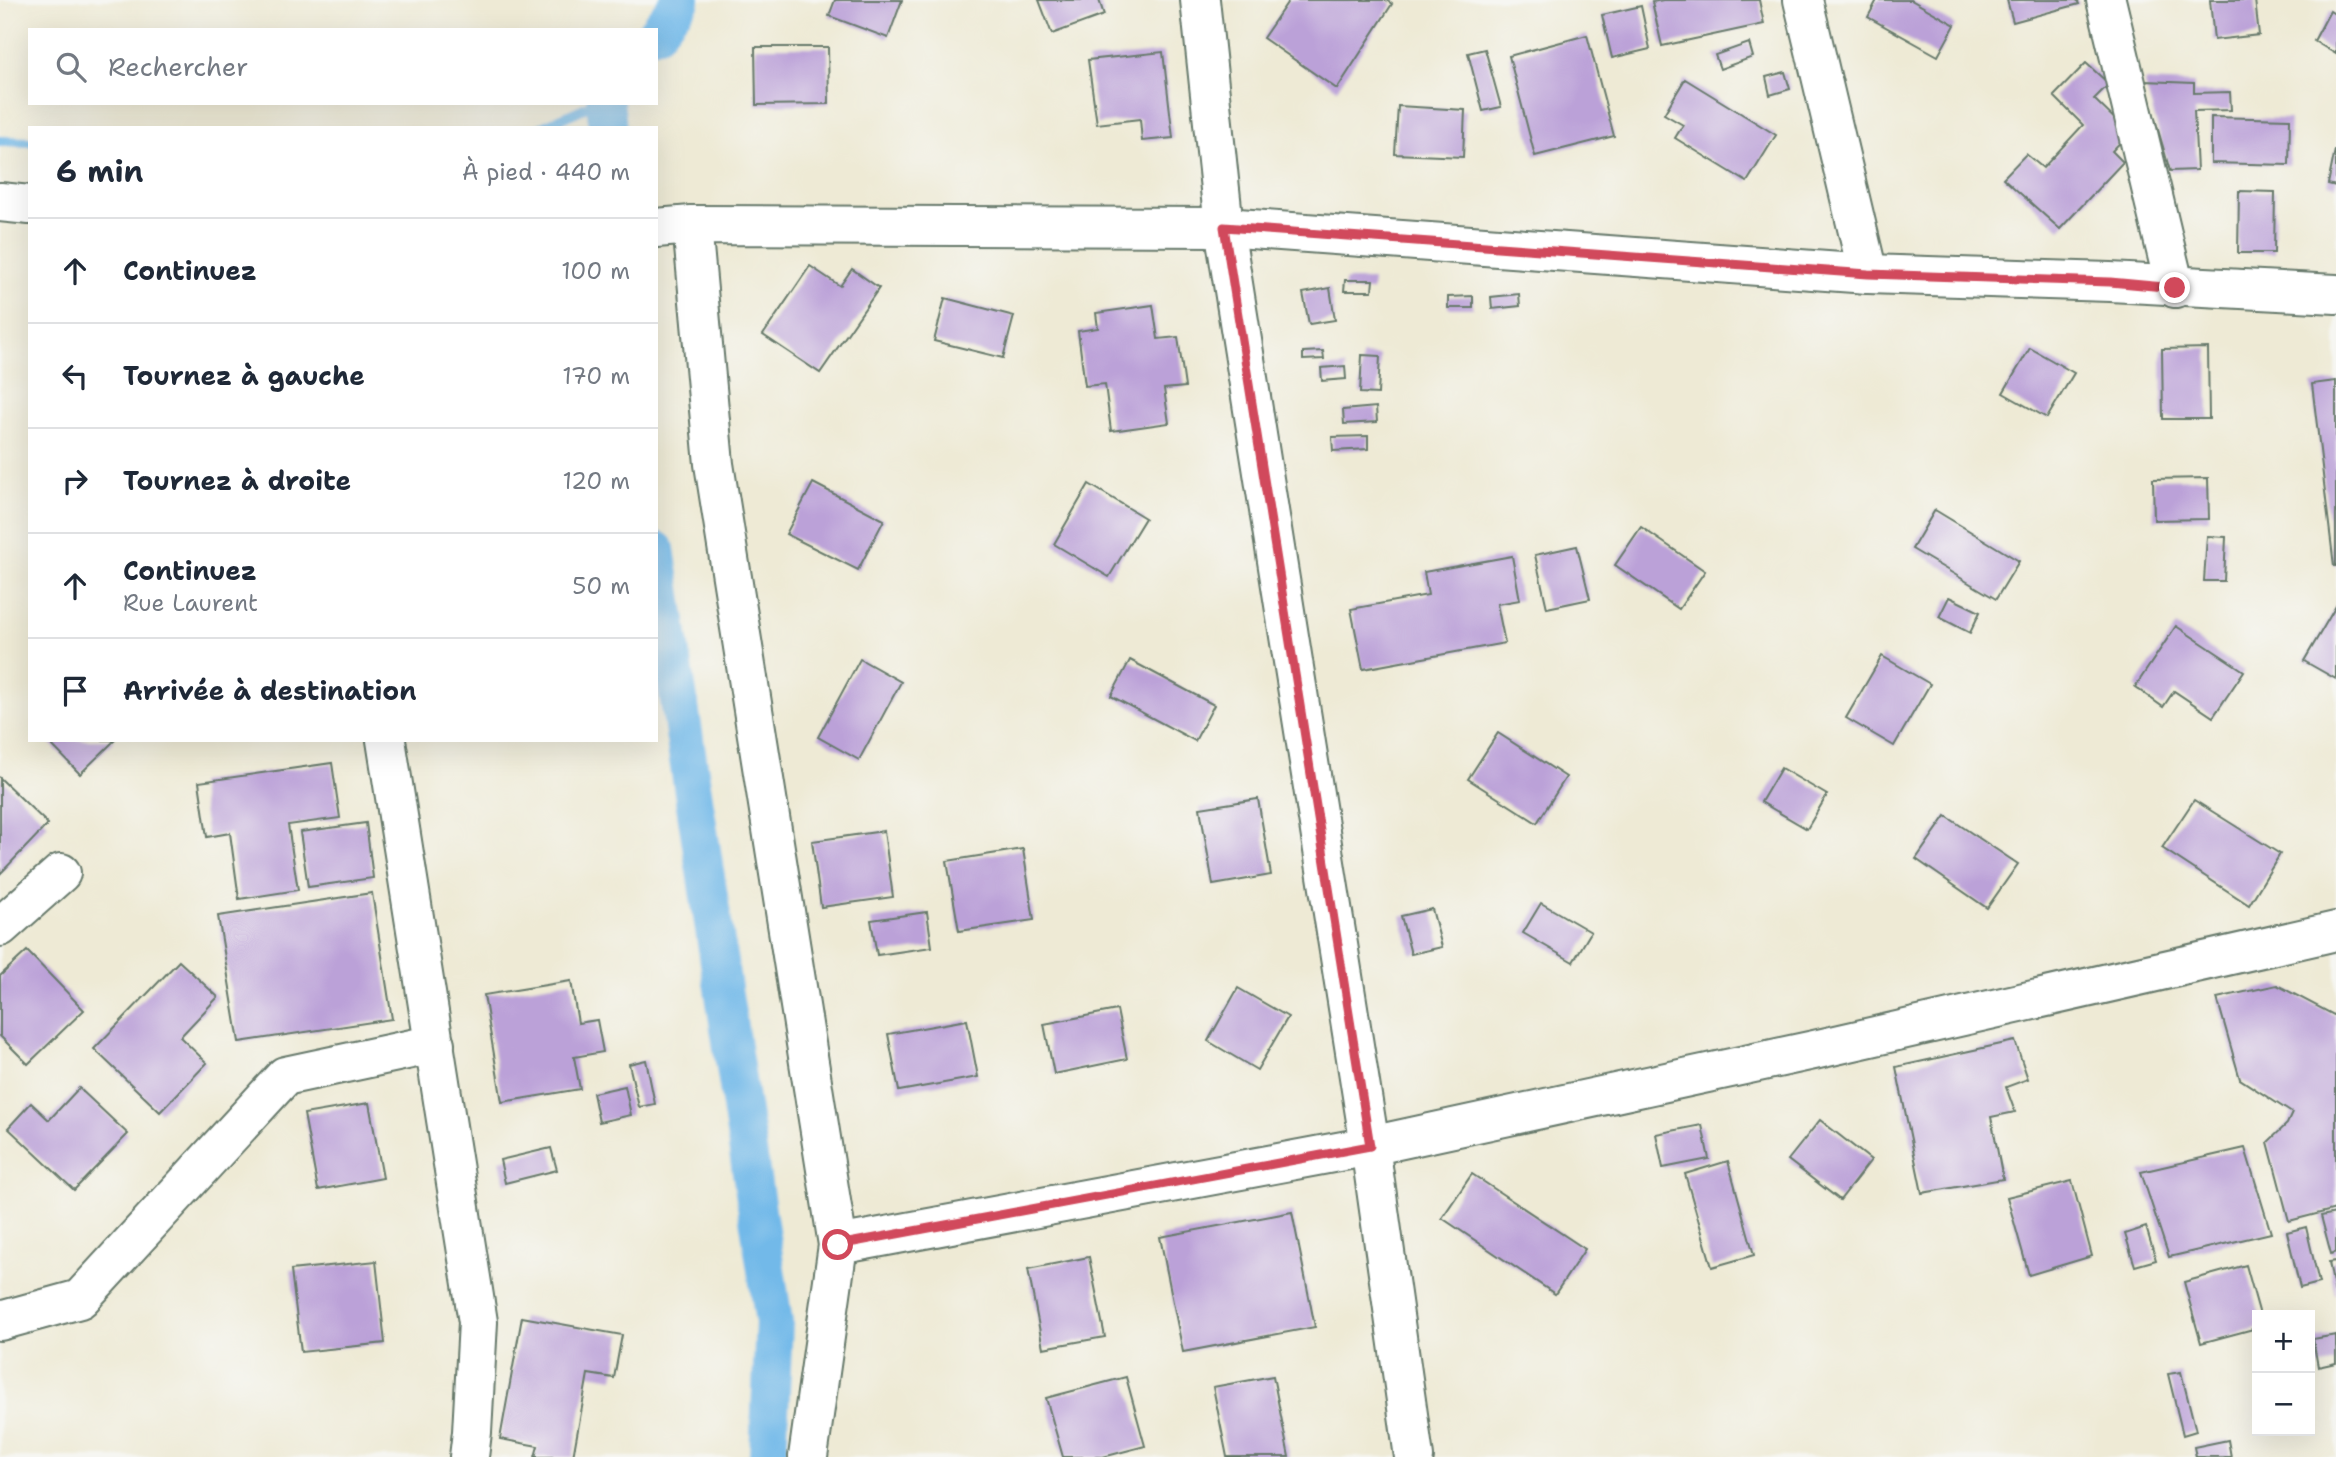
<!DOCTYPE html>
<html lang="fr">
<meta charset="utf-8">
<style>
body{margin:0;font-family:"Shantell Sans",sans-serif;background:#f6f6f7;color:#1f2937}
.controls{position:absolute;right:21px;bottom:21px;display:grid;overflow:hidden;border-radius:0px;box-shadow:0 7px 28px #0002}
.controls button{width:63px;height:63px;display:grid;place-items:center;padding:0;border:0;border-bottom:2px solid #e0e1e3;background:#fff;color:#1f2937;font:35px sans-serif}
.stop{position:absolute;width:21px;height:21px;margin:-16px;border:5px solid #d1495b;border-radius:50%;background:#fff}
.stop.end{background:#d1495b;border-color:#fff;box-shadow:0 2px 7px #0008}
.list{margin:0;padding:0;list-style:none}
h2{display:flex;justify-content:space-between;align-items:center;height:91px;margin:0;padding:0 28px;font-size:30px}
h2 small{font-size:23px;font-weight:400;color:#747a83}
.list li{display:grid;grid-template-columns:46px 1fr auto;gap:21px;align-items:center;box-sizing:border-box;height:105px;padding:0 28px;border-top:2px solid #e0e1e3}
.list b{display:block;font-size:26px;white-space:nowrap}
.list p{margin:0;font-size:23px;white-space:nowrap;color:#747a83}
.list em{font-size:23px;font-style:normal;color:#747a83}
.icon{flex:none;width:38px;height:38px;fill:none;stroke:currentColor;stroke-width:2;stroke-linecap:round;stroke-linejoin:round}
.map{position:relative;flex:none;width:2336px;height:1457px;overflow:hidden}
.search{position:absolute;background:#fff;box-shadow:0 7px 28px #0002;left:28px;top:28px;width:630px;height:77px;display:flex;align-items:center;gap:18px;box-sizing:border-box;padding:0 24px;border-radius:0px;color:#747a83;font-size:26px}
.panel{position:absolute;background:#fff;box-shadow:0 7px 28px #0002;left:28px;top:126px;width:630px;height:616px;border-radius:0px}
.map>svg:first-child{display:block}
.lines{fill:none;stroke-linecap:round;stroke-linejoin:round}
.stream{stroke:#72b9e9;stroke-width:10}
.canal{stroke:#72b9e9;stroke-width:38}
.building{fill:#bba1d8}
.minor-casing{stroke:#677a6c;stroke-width:42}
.minor{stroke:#fff;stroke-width:38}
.route{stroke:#d1495b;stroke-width:9}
</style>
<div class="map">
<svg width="2336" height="1457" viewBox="0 0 2336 1457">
<rect width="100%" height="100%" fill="#f6f6f2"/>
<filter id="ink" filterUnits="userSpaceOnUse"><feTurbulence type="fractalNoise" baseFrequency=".0143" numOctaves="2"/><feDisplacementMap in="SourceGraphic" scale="14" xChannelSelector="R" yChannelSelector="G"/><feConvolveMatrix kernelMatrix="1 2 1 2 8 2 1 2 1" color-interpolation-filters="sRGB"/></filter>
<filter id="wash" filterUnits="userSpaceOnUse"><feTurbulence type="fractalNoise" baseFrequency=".00686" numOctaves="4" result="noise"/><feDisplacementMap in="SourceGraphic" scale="28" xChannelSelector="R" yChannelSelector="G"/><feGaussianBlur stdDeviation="1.57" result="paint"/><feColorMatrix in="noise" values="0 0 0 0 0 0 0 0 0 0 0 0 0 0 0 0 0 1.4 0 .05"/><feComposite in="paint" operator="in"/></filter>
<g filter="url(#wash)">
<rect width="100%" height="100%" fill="#eeead5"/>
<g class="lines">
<g class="stream">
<polyline points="540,128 595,103"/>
<polyline points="0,141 30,142"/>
</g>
<g class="canal">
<polyline points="656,32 681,0"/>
<polyline points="605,103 608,128"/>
<polyline points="656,550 774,1322 768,1457"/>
</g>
</g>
<g id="blocks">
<g class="building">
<polygon points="835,0 902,0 888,38 829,16"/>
<polygon points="1039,0 1099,0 1104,15 1052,34"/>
<polygon points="1289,0 1386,0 1392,4 1337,89 1263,38"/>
<polygon points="1663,0 1759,0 1764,24 1662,46 1652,2"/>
<polygon points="1877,0 1911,0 1955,25 1938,56 1868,17"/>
<polygon points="2007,0 2077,0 2079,4 2013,22"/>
<polygon points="2210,0 2255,0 2259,35 2214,40"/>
<polygon points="1641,6 1650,49 1612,58 1602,15"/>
<polygon points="2330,11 2336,15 2336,54 2314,41"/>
<polygon points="1587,35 1614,136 1535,156 1509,56"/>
<polygon points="1749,43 1753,57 1720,69 1715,55"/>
<polygon points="755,47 828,47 829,104 756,105"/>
<polygon points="1485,49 1501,107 1483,111 1468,53"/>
<polygon points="1163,52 1173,138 1142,141 1140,119 1097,124 1088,60"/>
<polygon points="2086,63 2109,84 2094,99 2129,133 2112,151 2123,162 2060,229 2003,178 2026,154 2043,168 2083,125 2054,96"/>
<polygon points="1785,72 1790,89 1770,95 1766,77"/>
<polygon points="1685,79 1776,135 1747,182 1675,138 1683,125 1664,114"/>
<polygon points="2144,81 2194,83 2194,93 2230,92 2231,110 2194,111 2197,170 2170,171"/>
<polygon points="1398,106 1465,110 1463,157 1395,154"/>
<polygon points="2211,117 2290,119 2289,165 2211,163"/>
<polygon points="2335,150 2336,150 2336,186 2328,184"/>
<polygon points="2239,191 2275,192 2274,253 2238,253"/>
<polygon points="810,266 840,286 852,269 879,288 820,373 763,335"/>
<polygon points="1345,280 1373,280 1372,291 1344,291"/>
<polygon points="1330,288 1335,320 1309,324 1303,293"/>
<polygon points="1519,294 1520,306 1492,309 1491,297"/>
<polygon points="1473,296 1473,308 1448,308 1448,297"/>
<polygon points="945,298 1014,316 1003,358 934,341"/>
<polygon points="1153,305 1158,339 1178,337 1185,387 1164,389 1169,423 1111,431 1105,384 1085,386 1078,331 1098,328 1096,313"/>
<polygon points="2030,348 2074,373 2047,418 2003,393"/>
<polygon points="2208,348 2209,419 2163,419 2162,349"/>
<polygon points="1323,351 1324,359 1303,360 1303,352"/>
<polygon points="1362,355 1380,356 1378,394 1360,393"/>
<polygon points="1345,366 1346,379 1322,381 1321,368"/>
<polygon points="2336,381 2336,566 2334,566 2312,384"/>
<polygon points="1376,407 1377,422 1344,424 1343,410"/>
<polygon points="1368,436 1368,449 1333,451 1332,437"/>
<polygon points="2208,478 2209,519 2154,520 2153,479"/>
<polygon points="813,483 884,520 858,570 786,534"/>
<polygon points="1089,484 1145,518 1109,577 1054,544"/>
<polygon points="1935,510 2019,561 1996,599 1912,549"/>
<polygon points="1641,527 1705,571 1679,609 1615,565"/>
<polygon points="2207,536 2226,537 2224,581 2204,581"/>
<polygon points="1577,546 1590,599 1547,608 1535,555"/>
<polygon points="1512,556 1520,600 1497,604 1505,643 1363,669 1351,609 1428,595 1424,572"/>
<polygon points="1949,597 1980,612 1970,633 1939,617"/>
<polygon points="2336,606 2336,679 2304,661"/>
<polygon points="2176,626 2244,671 2213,717 2174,691 2163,707 2135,687"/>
<polygon points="1882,656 1930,684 1894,746 1846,718"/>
<polygon points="860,659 901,682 859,760 818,737"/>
<polygon points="1130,660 1214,705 1195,741 1111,696"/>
<polygon points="1498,733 1566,777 1537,823 1468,779"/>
<polygon points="47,740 115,740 80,774"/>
<polygon points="332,763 340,818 288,825 298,890 239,899 230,833 207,837 199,782"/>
<polygon points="1781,768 1827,795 1807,829 1761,802"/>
<polygon points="0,778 48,824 0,874"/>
<polygon points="1258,799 1271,875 1213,885 1200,808"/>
<polygon points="2194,800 2280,854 2249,905 2162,848"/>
<polygon points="1946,816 2018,864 1987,908 1916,859"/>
<polygon points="366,823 373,878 308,887 300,832"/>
<polygon points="884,831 893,897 821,907 812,841"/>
<polygon points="1023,849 1034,920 959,931 947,861"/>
<polygon points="372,893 392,1019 239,1042 218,916"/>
<polygon points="1541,903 1591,932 1573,962 1523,933"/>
<polygon points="1432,909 1442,947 1411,954 1401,916"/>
<polygon points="927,912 932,947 877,955 871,920"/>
<polygon points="27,951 84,1010 28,1064 0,1036 0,976"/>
<polygon points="179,961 218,997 180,1037 207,1063 160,1112 94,1049"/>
<polygon points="571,981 578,1023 597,1020 603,1052 574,1057 580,1089 502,1102 484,995"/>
<polygon points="2277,985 2336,1016 2336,1209 2289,1221 2268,1142 2287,1124 2292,1113 2240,1079 2217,998"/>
<polygon points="1238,988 1288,1017 1257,1070 1208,1041"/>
<polygon points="1117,1010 1127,1059 1054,1074 1044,1024"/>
<polygon points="967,1020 978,1077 899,1091 888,1034"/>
<polygon points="2015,1041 2028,1079 2006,1087 2015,1112 1991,1117 2003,1179 1922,1193 1896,1067"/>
<polygon points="646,1060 655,1104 639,1107 629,1064"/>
<polygon points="625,1086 631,1115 599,1122 593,1093"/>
<polygon points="79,1088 128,1134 74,1190 8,1128 31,1103 49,1120"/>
<polygon points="369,1103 383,1178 318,1190 304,1114"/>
<polygon points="1820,1120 1871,1160 1840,1200 1788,1160"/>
<polygon points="1702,1125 1709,1159 1663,1168 1656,1134"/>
<polygon points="551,1148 557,1170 505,1183 500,1160"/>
<polygon points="2245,1148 2271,1233 2169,1257 2141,1172"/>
<polygon points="1728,1161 1754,1255 1712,1267 1685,1174"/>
<polygon points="1472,1174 1585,1249 1555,1294 1442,1218"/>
<polygon points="2072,1181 2092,1256 2029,1275 2007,1197"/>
<polygon points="1292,1212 1315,1327 1183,1352 1160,1237"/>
<polygon points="2336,1213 2336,1252 2331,1254 2321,1216"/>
<polygon points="2146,1227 2156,1260 2135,1266 2125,1234"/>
<polygon points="2306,1227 2319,1283 2300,1288 2287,1232"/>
<polygon points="1089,1257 1105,1337 1043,1348 1028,1269"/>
<polygon points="376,1261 385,1343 301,1352 291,1270"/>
<polygon points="2336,1261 2336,1293 2335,1294 2329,1262"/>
<polygon points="2246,1265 2260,1315 2257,1315 2257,1328 2201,1343 2184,1282"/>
<polygon points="522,1317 622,1335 614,1378 588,1374 573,1457 535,1457 538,1446 500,1439"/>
<polygon points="2336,1335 2336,1363 2318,1367 2313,1339"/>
<polygon points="2181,1372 2196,1431 2183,1435 2168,1374"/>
<polygon points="1273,1376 1289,1457 1227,1457 1213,1387"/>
<polygon points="1126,1377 1145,1446 1103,1457 1063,1457 1046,1398"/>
<polygon points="2228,1440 2231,1457 2196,1457 2194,1447"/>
</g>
</g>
</g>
<g filter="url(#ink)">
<use href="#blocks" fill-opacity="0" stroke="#677a6c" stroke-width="2"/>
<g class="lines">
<defs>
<g id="minor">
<polyline points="1200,0 1224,227 1370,1146 1414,1457"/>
<polyline points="1803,0 1868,274"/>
<polyline points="2106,0 2175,288"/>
<polyline points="0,202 30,205"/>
<polyline points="692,225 714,464 838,1245 808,1457"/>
<polyline points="656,228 692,225 1224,227 1868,274 2110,282 2336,294"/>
<polyline points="386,740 478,1322 472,1432 469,1457"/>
<polyline points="0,927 61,873"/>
<polyline points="838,1245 1370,1146 1814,1050 2336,931"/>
<polyline points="0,1321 80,1299 285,1076 435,1044"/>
</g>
</defs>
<use href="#minor" class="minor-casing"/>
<use href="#minor" class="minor"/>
</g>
</g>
<g class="lines" filter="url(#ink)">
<polyline class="route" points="838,1245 1370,1146 1224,227 1868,274 2110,282 2175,288"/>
</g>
</svg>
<div class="controls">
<button>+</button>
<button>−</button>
</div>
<div class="stop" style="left:838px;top:1245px"></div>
<div class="stop end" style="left:2175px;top:288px"></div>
<div class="search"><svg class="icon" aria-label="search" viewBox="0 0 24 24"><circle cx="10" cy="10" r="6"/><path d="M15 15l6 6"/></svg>Rechercher</div>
<section class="panel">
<h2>6 min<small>À pied · 440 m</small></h2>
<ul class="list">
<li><svg class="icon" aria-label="ahead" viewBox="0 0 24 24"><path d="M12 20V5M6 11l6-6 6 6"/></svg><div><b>Continuez</b></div><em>100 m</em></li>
<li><svg class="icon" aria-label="left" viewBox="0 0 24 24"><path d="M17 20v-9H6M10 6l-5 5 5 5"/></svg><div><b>Tournez à gauche</b></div><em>170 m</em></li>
<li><svg class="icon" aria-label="right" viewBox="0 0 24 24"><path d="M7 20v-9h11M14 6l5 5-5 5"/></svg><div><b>Tournez à droite</b></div><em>120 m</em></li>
<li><svg class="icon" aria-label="ahead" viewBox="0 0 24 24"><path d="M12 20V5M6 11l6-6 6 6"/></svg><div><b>Continuez</b><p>Rue Laurent</p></div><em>50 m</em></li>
<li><svg class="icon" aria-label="arrive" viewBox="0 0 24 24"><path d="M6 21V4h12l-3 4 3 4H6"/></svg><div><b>Arrivée à destination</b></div></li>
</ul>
</section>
</div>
